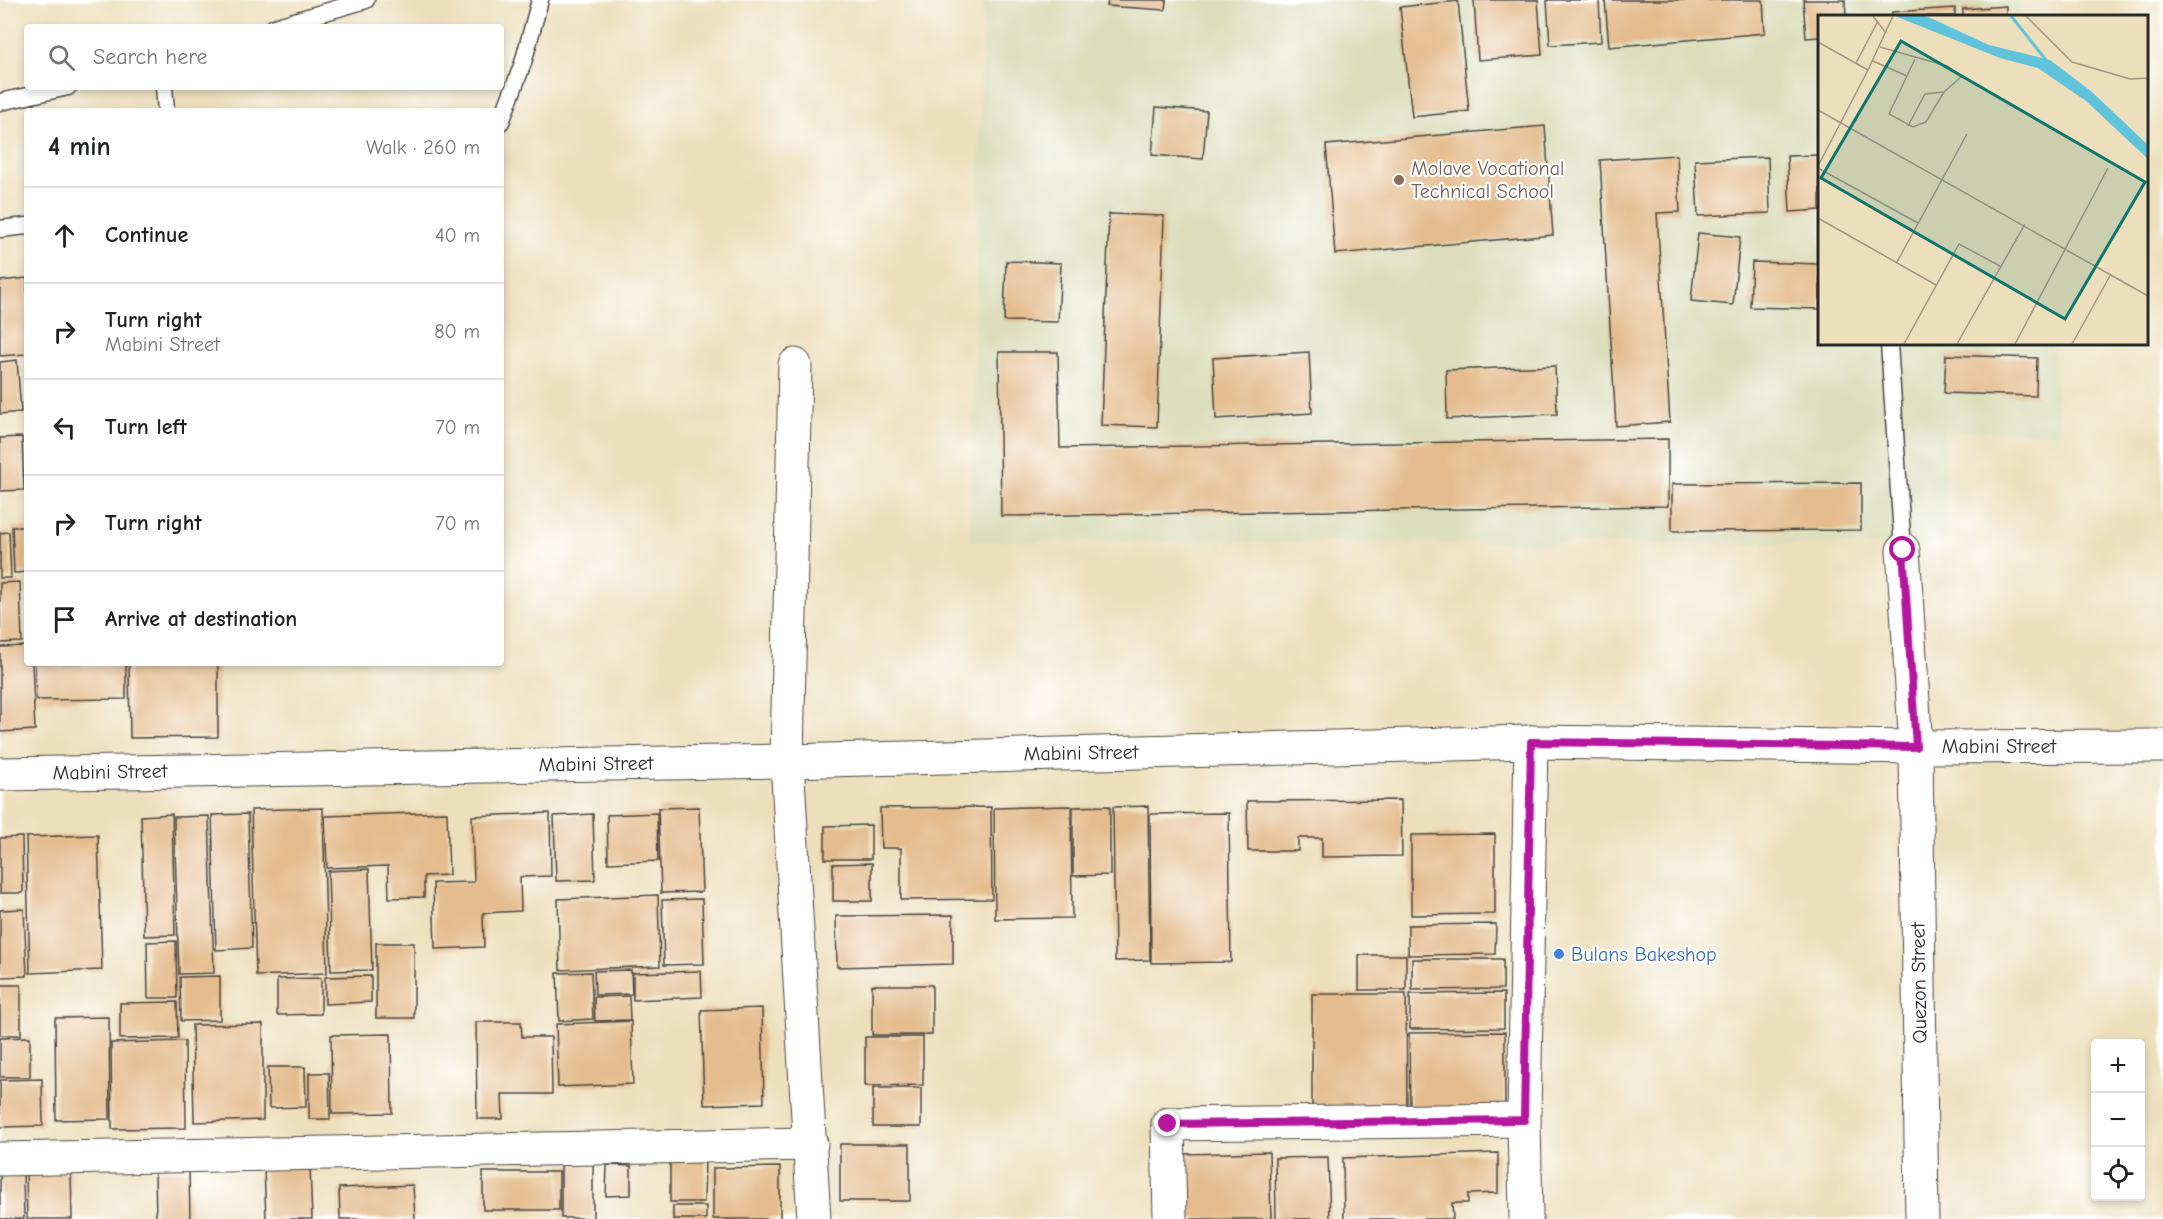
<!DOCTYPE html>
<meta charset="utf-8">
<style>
body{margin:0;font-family:"Comic Neue",sans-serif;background:#f6f6f6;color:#202124}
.controls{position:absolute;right:18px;bottom:18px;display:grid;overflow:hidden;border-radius:6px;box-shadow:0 3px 9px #0003}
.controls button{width:54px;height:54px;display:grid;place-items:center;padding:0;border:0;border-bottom:2px solid #e0e0e0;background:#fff;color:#202124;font:30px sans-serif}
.stop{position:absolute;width:18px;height:18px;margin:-14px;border:4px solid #b5179e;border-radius:50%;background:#fff}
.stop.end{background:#b5179e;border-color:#fff;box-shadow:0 2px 6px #0008}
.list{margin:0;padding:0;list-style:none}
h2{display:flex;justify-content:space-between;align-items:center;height:78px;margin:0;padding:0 24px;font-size:26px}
h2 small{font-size:20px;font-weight:400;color:#757577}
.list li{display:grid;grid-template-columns:39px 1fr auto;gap:18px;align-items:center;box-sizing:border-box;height:96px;padding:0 24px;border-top:2px solid #e0e0e0}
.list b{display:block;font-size:22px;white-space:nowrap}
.list p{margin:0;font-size:20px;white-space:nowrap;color:#757577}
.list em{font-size:20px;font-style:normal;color:#757577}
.icon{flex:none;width:33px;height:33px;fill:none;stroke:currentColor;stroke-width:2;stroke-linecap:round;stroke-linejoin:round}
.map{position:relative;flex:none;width:2163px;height:1219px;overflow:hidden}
.search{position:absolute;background:#fff;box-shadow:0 3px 9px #0003;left:24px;top:24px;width:480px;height:66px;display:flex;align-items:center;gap:15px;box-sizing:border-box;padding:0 21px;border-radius:6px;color:#757577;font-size:22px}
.panel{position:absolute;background:#fff;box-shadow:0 3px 9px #0003;left:24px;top:108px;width:480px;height:558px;border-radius:6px}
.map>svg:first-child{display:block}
.built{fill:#dcdebc}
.building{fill:#e4bc8d}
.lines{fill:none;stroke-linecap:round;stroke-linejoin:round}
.lane-casing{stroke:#484641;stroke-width:19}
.street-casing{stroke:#484641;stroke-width:35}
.secondary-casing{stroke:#484641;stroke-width:35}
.lane{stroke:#fff;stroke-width:16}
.street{stroke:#fff;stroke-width:33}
.secondary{stroke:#fff;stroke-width:33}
.route{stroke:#b5179e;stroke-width:8}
.education-dot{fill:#8d6e63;stroke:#fff;stroke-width:2}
.shop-dot{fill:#3f7fe0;stroke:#fff;stroke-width:2}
.labels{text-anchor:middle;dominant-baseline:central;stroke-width:4.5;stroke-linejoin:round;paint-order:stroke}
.education-label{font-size:20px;fill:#785e54;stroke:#fff;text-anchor:start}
.street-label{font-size:20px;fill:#2b2b2b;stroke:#fff}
.shop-label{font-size:20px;fill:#366cbe;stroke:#fff;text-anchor:start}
.inset-river{fill:none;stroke:#5fc3dc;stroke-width:3}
.inset-road{fill:none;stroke:#9f9782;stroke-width:1.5}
.view{fill:#0f766e;fill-opacity:0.15;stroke:#0f766e;stroke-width:3}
.inset-edge{fill:none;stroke:#2b2b2b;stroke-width:3}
</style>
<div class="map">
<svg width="2163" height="1219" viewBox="0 0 2163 1219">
<rect width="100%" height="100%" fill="#fff"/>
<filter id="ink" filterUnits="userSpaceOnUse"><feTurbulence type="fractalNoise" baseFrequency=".0167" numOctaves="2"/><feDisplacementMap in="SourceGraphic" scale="12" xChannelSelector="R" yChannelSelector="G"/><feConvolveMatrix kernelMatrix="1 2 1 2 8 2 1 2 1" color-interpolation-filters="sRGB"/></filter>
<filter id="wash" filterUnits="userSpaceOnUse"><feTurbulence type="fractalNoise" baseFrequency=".008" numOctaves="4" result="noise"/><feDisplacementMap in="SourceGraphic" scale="24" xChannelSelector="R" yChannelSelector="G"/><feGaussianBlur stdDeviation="1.35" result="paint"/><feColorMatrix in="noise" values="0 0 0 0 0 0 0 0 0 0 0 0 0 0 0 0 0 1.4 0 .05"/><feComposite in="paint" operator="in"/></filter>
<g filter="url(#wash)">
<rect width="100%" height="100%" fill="#eddfbc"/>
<polygon class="built" points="983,0 2021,0 2022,16 1820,16 1820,344 2052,344 2060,434 1944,430 1948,545 970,541"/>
<g id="blocks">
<g class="building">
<polygon points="1108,0 1166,0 1165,10 1107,6"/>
<polygon points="1474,0 1538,0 1542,55 1478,60"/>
<polygon points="1547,0 1599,0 1601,42 1550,45"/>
<polygon points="1605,0 1763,0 1765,33 1609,47"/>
<polygon points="1803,0 1845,0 1846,16 1820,16 1820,37 1806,38"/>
<polygon points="1458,1 1469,111 1412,117 1400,7"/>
<polygon points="2006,6 2006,16 1963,16 1963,9"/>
<polygon points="1955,8 1955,16 1892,16 1892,12"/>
<polygon points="1156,107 1207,111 1203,159 1152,155"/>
<polygon points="1545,126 1553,235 1335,254 1326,145"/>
<polygon points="1677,155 1680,212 1657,213 1670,422 1616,426 1600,160"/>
<polygon points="1820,155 1820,210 1790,212 1787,156"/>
<polygon points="1768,157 1770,213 1698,216 1695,160"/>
<polygon points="1109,214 1164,216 1157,427 1101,425"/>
<polygon points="1698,233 1740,237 1733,305 1691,301"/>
<polygon points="1006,261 1061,263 1058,322 1004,321"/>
<polygon points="1752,262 1820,264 1820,309 1750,307"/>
<polygon points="27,278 27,354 0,356 0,281"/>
<polygon points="999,352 1058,352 1060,448 1668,439 1668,506 1001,516"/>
<polygon points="1309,352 1312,413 1216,419 1213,358"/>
<polygon points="1946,355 2037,358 2036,396 1944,393"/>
<polygon points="17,360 21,412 0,414 0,362"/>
<polygon points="1555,366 1557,414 1447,419 1446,370"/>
<polygon points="22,437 24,490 0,491 0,438"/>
<polygon points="1861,483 1861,530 1672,531 1672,484"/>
<polygon points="12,527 27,527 27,572 14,573"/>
<polygon points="9,532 11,578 0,578 0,533"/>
<polygon points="20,582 22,642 0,643 0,583"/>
<polygon points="27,646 27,663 32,663 35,730 0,732 0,647"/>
<polygon points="35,663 126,663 126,699 36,700"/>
<polygon points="129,663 218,663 218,737 130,738"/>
<polygon points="1401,800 1402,856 1322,857 1322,838 1298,838 1298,851 1248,851 1247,801"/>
<polygon points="1071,806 1072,918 995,919 994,808"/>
<polygon points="1110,806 1110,875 1073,876 1073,807"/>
<polygon points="1148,806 1150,960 1115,961 1113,807"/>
<polygon points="699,807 702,892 661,893 658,808"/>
<polygon points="991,807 992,899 901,900 901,848 881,848 880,808"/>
<polygon points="323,808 327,973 256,976 251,810"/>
<polygon points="447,812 449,875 424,876 424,897 389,898 388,866 327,868 325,816"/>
<polygon points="550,813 551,876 520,877 521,911 483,913 484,947 435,949 433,883 474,882 472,816"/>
<polygon points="657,813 658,861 608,863 607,815"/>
<polygon points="1229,813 1231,962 1151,963 1150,814"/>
<polygon points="172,814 175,935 144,936 141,816"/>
<polygon points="248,814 252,948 216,950 212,815"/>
<polygon points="593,814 595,880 556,881 554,816"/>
<polygon points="209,816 214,973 179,974 174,817"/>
<polygon points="871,825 871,859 825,859 825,826"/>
<polygon points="1495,834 1495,914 1411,915 1411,835"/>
<polygon points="98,835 102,970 30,973 26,837"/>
<polygon points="22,837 23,893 0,893 0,838"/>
<polygon points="872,863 872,901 833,901 833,864"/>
<polygon points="369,869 372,970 331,971 328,871"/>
<polygon points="658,895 660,966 560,970 558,899"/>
<polygon points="702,899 704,964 664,965 662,900"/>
<polygon points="24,909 27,976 0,977 0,910"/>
<polygon points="953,915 953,964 837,967 836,916"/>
<polygon points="1496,924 1495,954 1408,955 1408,925"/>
<polygon points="176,941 177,998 148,998 147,942"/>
<rect x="376" y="943" width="38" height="75"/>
<rect x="1359" y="955" width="47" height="35"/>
<polygon points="1412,959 1503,959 1503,989 1412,990"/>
<polygon points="631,970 632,994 595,995 594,971"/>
<polygon points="701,971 702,997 633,1000 633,973"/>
<polygon points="591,972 593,1019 559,1021 557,973"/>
<polygon points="220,976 220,1020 181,1021 180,977"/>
<polygon points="371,976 371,1002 325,1004 325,977"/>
<polygon points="321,978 321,1014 277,1015 277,979"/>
<rect x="0" y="985" width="21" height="50"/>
<rect x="872" y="985" width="60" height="50"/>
<polygon points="1504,993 1504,1028 1410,1029 1410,994"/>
<polygon points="1312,994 1406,994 1407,1106 1312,1107"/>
<polygon points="629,996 630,1020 595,1021 594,997"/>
<polygon points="177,1002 178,1038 120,1039 120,1003"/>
<polygon points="762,1008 764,1103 704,1105 701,1010"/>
<polygon points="109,1017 110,1119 56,1120 55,1018"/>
<polygon points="631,1021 633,1084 558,1087 556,1024"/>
<polygon points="476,1022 521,1022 522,1037 551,1037 552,1094 502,1094 503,1119 477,1119"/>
<polygon points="263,1024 263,1120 194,1122 192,1025"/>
<polygon points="1505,1032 1505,1108 1410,1109 1409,1033"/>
<polygon points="391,1034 392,1113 332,1114 331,1035"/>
<polygon points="30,1037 30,1077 0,1077 0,1038"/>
<polygon points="865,1037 923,1037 923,1085 865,1086"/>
<polygon points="185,1041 186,1128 112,1129 111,1043"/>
<polygon points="268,1067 305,1067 306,1107 269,1108"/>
<polygon points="309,1073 329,1073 330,1119 309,1119"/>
<polygon points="42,1079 43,1126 0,1127 0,1080"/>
<rect x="873" y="1088" width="48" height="39"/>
<rect x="840" y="1144" width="70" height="57"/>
<polygon points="1269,1152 1271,1219 1185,1219 1184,1154"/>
<polygon points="1498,1153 1498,1193 1468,1194 1468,1203 1452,1203 1453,1219 1344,1219 1343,1158"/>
<polygon points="1328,1157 1330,1219 1276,1219 1275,1158"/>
<polygon points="670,1159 705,1159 704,1202 670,1202"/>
<rect x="561" y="1164" width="32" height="54"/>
<polygon points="607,1165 631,1166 631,1195 606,1196"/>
<polygon points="310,1166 312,1219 266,1219 264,1168"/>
<polygon points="780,1167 780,1219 713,1219 713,1168"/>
<polygon points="189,1170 190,1219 156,1219 155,1172"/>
<polygon points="71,1171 72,1219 27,1219 26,1173"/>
<rect x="483" y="1172" width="76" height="38"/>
<polygon points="0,1174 23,1174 24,1219 0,1219"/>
<polygon points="413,1185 415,1219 340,1219 339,1188"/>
<rect x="673" y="1206" width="33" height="13"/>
</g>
</g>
</g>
<g filter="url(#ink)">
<use href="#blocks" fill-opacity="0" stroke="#484641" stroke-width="1.5"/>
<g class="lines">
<defs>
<g id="lane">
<polyline points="274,27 366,0"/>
<polyline points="164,87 166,111"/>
<polyline points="0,102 68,87"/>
<polyline points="501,122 523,63 540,0"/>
<polyline points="0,229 27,226"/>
<polyline points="1889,344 1903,550"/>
</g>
<g id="street">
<polyline points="795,365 787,761 814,1219"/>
<polyline points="1903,550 1916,747 1922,1219"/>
<polyline points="0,1159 811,1144"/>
<polyline points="1170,1219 1168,1124 1524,1120"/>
<polyline points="1526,1219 1524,1120 1531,742"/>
</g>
<polyline id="secondary" points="0,774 787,761 1531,742 1916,747 2163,746"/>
</defs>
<use href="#lane" class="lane-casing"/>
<use href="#street" class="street-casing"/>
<use href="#secondary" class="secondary-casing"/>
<use href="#lane" class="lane"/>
<use href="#street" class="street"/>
<use href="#secondary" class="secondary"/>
</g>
</g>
<g class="lines" filter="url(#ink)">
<polyline class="route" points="1168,1124 1524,1120 1531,742 1916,747 1903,550"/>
</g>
<circle class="education-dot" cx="1399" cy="180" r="6"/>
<circle class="shop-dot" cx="1559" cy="954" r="6"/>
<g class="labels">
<g class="education-label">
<text x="1411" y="168">Molave Vocational<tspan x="1411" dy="23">Technical School</tspan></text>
</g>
<g class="street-label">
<text x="1999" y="746">Mabini Street</text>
<text transform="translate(1081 753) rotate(-1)">Mabini Street</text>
<text transform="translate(596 764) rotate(-1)">Mabini Street</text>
<text transform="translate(110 772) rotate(-1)">Mabini Street</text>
<text transform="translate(1919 983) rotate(-91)">Quezon Street</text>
</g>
<g class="shop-label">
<text x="1571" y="954">Bulans Bakeshop</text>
</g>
</g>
<g transform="translate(1818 15)">
<rect width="330" height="330" fill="#eddfbc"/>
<path d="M 77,1 L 108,1 L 171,30 L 232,45 L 274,77 L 330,130 L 330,144 L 268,86 L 220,53 L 182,43 Z" fill="#5fc3dc"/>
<path class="inset-river" d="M 193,1 L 228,45"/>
<path class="inset-road" d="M 55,1 L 68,18M 208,1 L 254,47 L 312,64 L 330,63M 0,27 L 50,55 L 0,151M 55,46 L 89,61 L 71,99 L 95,112 L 108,107 L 126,77 L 144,61 L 129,51 L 62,32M 38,48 L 60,6M 50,55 L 75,1M 89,61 L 97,44M 0,95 L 23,108M 23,108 L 330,281M 90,111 L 107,79 L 126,77M 0,153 L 100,208M 0,203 L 118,270M 79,247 L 149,119M 86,329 L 141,229 L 182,251M 139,329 L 207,209M 197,329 L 290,153M 254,329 L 293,259"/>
<path class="view" d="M 83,26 L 327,167 L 247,304 L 3,163 Z"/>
<rect width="330" height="330" class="inset-edge"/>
</g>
</svg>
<div class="controls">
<button>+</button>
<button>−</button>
<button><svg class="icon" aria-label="locate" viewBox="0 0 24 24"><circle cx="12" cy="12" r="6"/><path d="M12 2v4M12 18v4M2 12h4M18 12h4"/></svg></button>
</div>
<div class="stop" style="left:1903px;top:550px"></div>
<div class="stop end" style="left:1168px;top:1124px"></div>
<div class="search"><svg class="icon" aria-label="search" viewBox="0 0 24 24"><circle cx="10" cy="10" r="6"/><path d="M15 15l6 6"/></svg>Search here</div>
<section class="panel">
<h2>4 min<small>Walk · 260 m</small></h2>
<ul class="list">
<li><svg class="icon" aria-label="ahead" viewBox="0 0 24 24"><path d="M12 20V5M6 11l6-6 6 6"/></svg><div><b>Continue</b></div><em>40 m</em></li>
<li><svg class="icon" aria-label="right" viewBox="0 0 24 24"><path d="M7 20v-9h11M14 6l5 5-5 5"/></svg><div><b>Turn right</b><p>Mabini Street</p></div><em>80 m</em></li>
<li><svg class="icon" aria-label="left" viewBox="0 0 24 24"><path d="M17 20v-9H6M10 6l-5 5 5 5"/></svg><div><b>Turn left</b></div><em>70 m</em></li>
<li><svg class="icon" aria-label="right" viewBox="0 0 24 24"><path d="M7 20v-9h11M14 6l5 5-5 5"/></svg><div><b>Turn right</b></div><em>70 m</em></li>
<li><svg class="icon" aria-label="arrive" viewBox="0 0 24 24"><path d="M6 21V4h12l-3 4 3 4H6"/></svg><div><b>Arrive at destination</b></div></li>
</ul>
</section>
</div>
